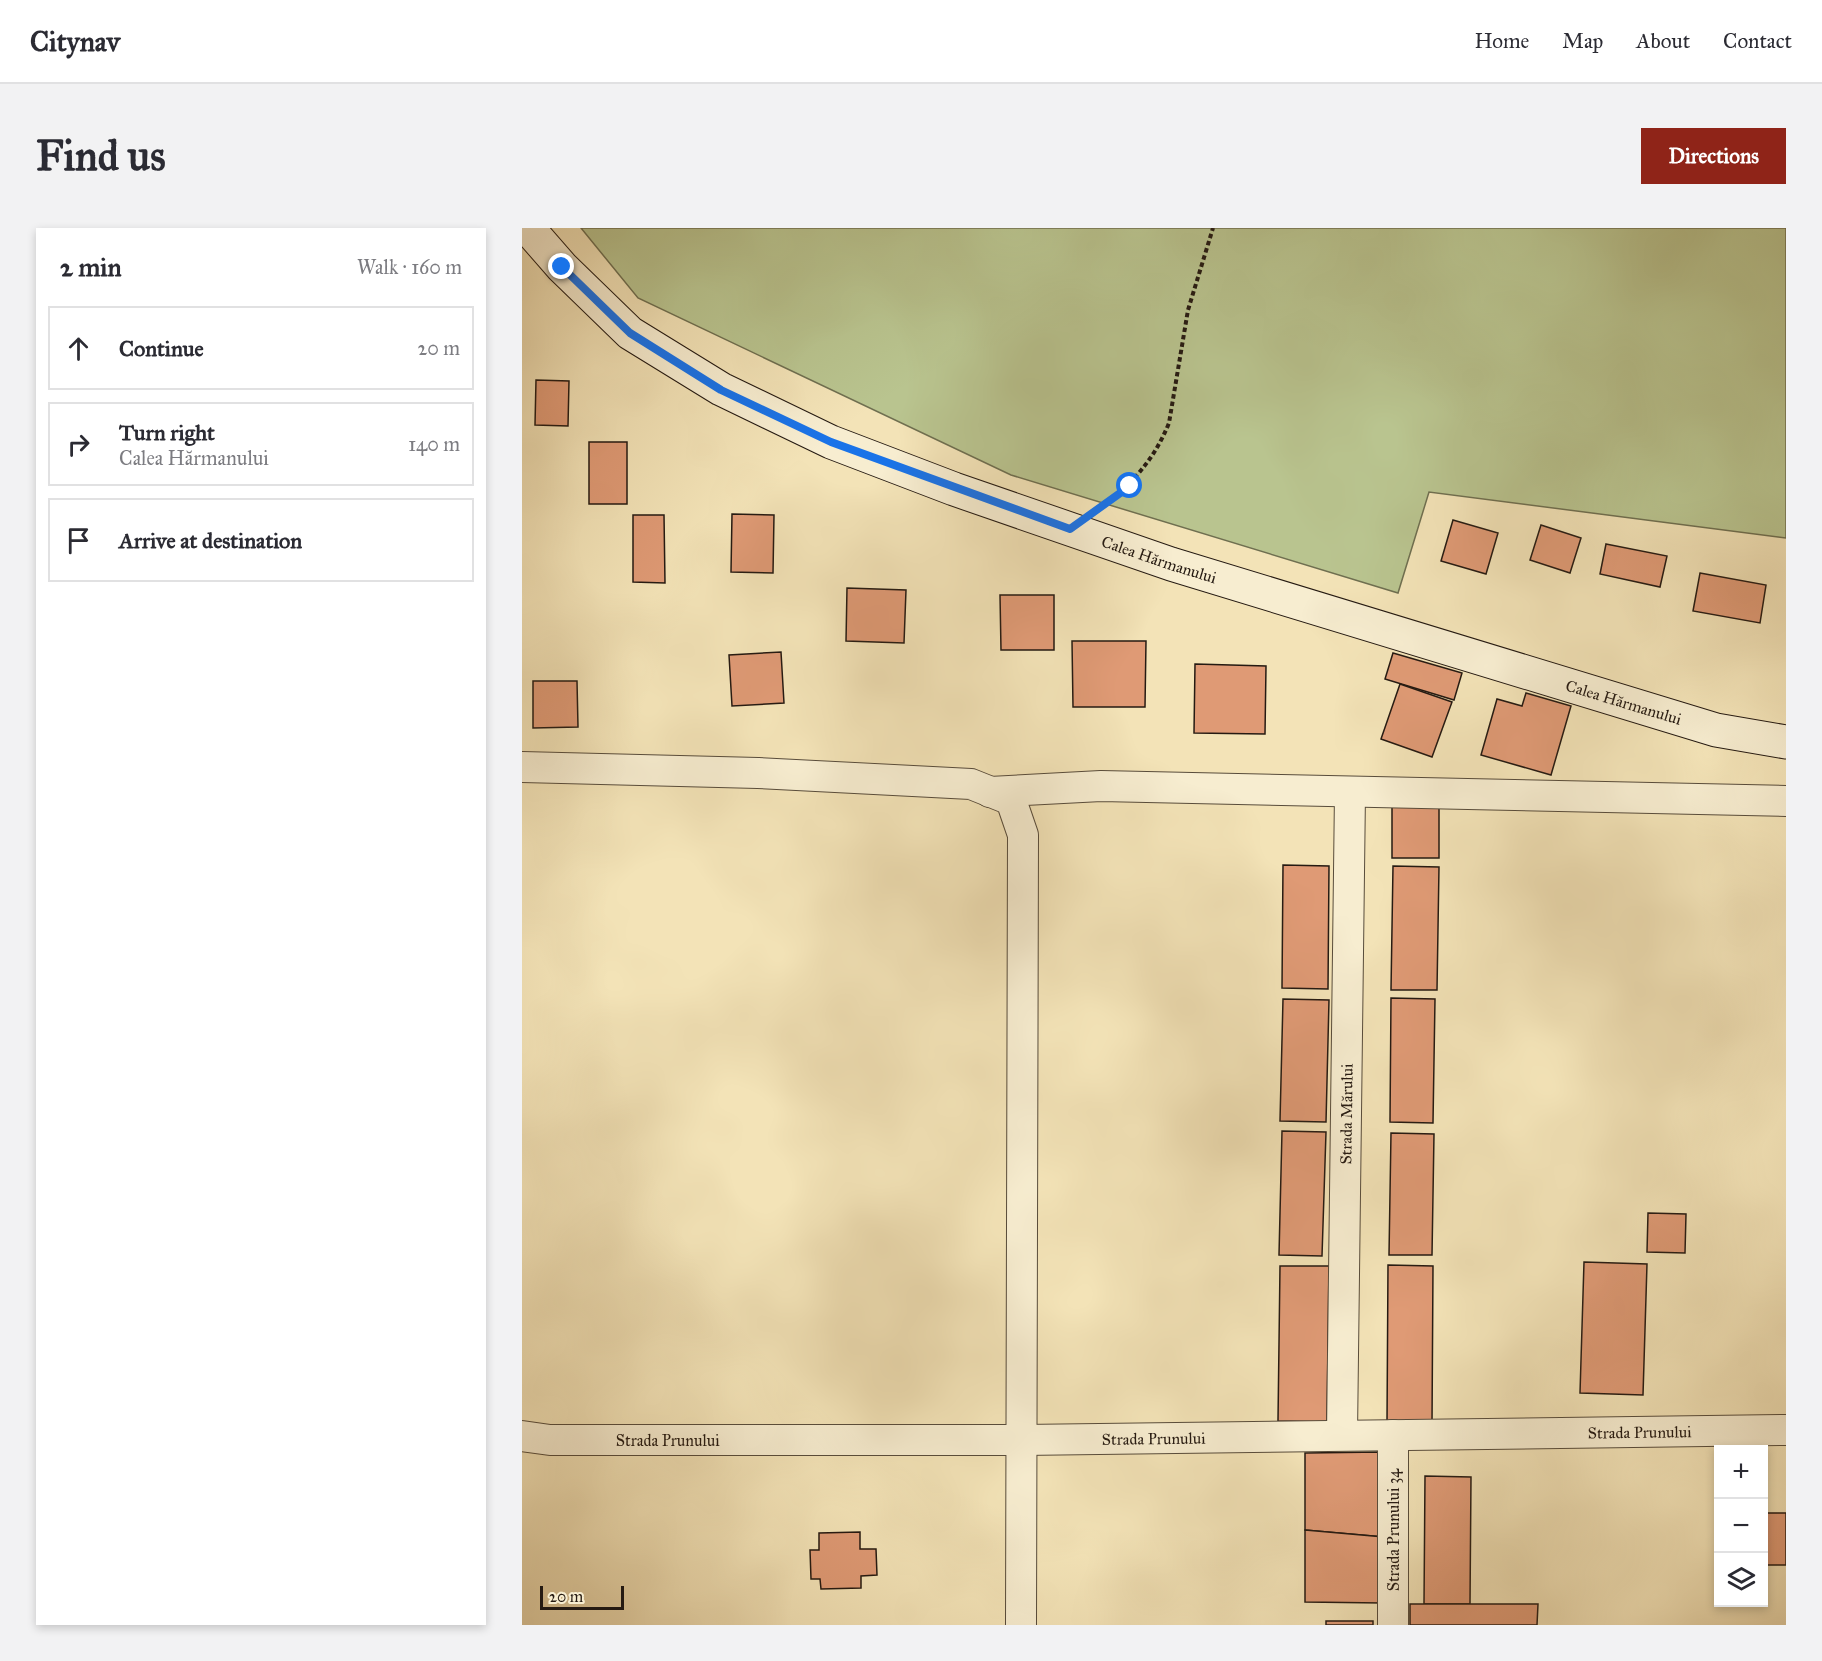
<!DOCTYPE html>
<meta charset="utf-8">
<style>
body{margin:0;font-family:"IM FELL Great Primer",serif;background:#f2f2f3;color:#2b2b33}
.controls{position:absolute;right:18px;bottom:18px;display:grid;overflow:hidden;border-radius:0px;box-shadow:0 3px 9px #0003}
.controls button{width:54px;height:54px;display:grid;place-items:center;padding:0;border:0;border-bottom:2px solid #e1e1e2;background:#fff;color:#2b2b33;font:30px sans-serif}
.scale{position:absolute;left:18px;bottom:15px;width:84px;box-sizing:border-box;padding-left:6px;border:3px solid #251a12;border-top:0;font-size:16px;line-height:21px;white-space:nowrap;color:#251a12;-webkit-text-stroke:4px #f7edd0;paint-order:stroke}
.stop{position:absolute;width:18px;height:18px;margin:-14px;border:4px solid #1a73e8;border-radius:50%;background:#fff}
.stop.end{background:#1a73e8;border-color:#fff;box-shadow:0 2px 6px #0008}
.list{margin:0;padding:0;list-style:none}
h2{display:flex;justify-content:space-between;align-items:center;height:78px;margin:0;padding:0 24px;font-size:26px}
h2 small{font-size:20px;font-weight:400;color:#7c7c81}
.list li{display:grid;grid-template-columns:39px 1fr auto;gap:18px;align-items:center;box-sizing:border-box;height:84px;margin:0 12px 12px;padding:0 12px;border:2px solid #e1e1e2;border-radius:0px}
.list b{display:block;font-size:22px;white-space:nowrap}
.list p{margin:0;font-size:20px;white-space:nowrap;color:#7c7c81}
.list em{font-size:20px;font-style:normal;color:#7c7c81}
.icon{flex:none;width:33px;height:33px;fill:none;stroke:currentColor;stroke-width:2;stroke-linecap:round;stroke-linejoin:round}
.map{position:relative;flex:none;width:1264px;height:1397px;overflow:hidden;border-radius:0px}
header{display:flex;align-items:center;gap:36px;box-sizing:border-box;height:84px;padding:0 30px;background:#fff;border-bottom:2px solid #e1e1e2}
header strong{font-size:28px}
nav{display:flex;gap:33px;margin-inline-start:auto;font-size:21px}
.intro{display:flex;align-items:center;justify-content:space-between;box-sizing:border-box;height:144px;padding:0 36px}
h1{margin:0;font-size:42px}
.button{padding:15px 27px;border-radius:0px;background:#8f2418;color:#fff;font-size:21px;font-weight:700}
main{display:flex;gap:36px;padding:0 36px}
aside{flex:1;background:#fff;border-radius:0px;box-shadow:0 3px 9px #0003}
.map>svg:first-child{display:block}
.green{fill:#b9c48f;stroke:#6f6f50;stroke-width:1.5}
.building{fill:#df9a75;stroke:#251a12;stroke-width:1.5}
.lines{fill:none;stroke-linecap:round;stroke-linejoin:round}
.minor-casing{stroke:#584c3b;stroke-width:32}
.secondary-casing{stroke:#251a12;stroke-width:35}
.path{stroke:#251a12;stroke-width:4;stroke-dasharray:4.5 3;stroke-linecap:butt}
.minor{stroke:#f7edd0;stroke-width:30}
.secondary{stroke:#f7edd0;stroke-width:33}
.route{stroke:#1a73e8;stroke-width:8}
.labels{text-anchor:middle;dominant-baseline:central;stroke-width:4.5;stroke-linejoin:round;paint-order:stroke}
.street-label{font-size:16px;fill:#251a12;stroke:#f7edd0}
</style>
<header>
<strong>Citynav</strong>
<nav><a>Home</a><a>Map</a><a>About</a><a>Contact</a></nav>
</header>
<div class="intro"><h1>Find us</h1><a class="button">Directions</a></div>
<main>
<aside>
<h2>2 min<small>Walk · 160 m</small></h2>
<ul class="list">
<li><svg class="icon" aria-label="ahead" viewBox="0 0 24 24"><path d="M12 20V5M6 11l6-6 6 6"/></svg><div><b>Continue</b></div><em>20 m</em></li>
<li><svg class="icon" aria-label="right" viewBox="0 0 24 24"><path d="M7 20v-9h11M14 6l5 5-5 5"/></svg><div><b>Turn right</b><p>Calea Hărmanului</p></div><em>140 m</em></li>
<li><svg class="icon" aria-label="arrive" viewBox="0 0 24 24"><path d="M6 21V4h12l-3 4 3 4H6"/></svg><div><b>Arrive at destination</b></div></li>
</ul>
</aside>
<div class="map">
<svg width="1264" height="1397" viewBox="0 0 1264 1397">
<rect width="100%" height="100%" fill="#f3e3b7"/>
<filter id="stains"><feTurbulence type="fractalNoise" baseFrequency=".00333" numOctaves="4"/><feColorMatrix values="0 0 0 0 .2 0 0 0 0 .09 0 0 0 0 .02 0 0 0 .5 -.17"/></filter>
<radialGradient id="worn" r=".72"><stop offset=".6" stop-color="#630" stop-opacity="0"/><stop offset="1" stop-color="#630" stop-opacity=".3"/></radialGradient>
<polygon class="green" points="59,0 1264,0 1264,310 907,264 876,365 489,247 116,70"/>
<g class="building">
<polygon points="14,152 47,153 46,198 13,197"/>
<rect x="67" y="214" width="38" height="62"/>
<polygon points="210,286 252,287 251,345 209,344"/>
<polygon points="111,287 142,287 143,355 111,354"/>
<polygon points="931,292 976,305 964,346 919,333"/>
<polygon points="1019,297 1059,310 1048,345 1008,332"/>
<polygon points="1084,316 1145,328 1138,359 1078,346"/>
<polygon points="1178,345 1244,357 1238,395 1171,383"/>
<polygon points="325,360 384,362 382,415 324,413"/>
<polygon points="478,367 532,367 532,422 479,422"/>
<polygon points="550,413 624,413 623,479 551,479"/>
<polygon points="259,424 262,475 210,478 207,427"/>
<polygon points="871,425 940,445 932,472 863,451"/>
<polygon points="673,436 744,438 743,506 672,505"/>
<polygon points="11,453 55,453 56,499 11,500"/>
<polygon points="878,456 930,474 910,529 859,511"/>
<polygon points="1004,465 1049,478 1029,547 959,527 975,471 1000,478"/>
<rect x="870" y="572" width="47" height="58"/>
<polygon points="761,637 807,638 806,761 760,760"/>
<polygon points="871,638 917,639 915,762 869,762"/>
<polygon points="869,770 913,771 911,895 868,894"/>
<polygon points="761,771 807,772 804,894 758,893"/>
<polygon points="760,903 804,904 800,1028 757,1027"/>
<polygon points="869,905 912,906 910,1027 867,1027"/>
<polygon points="1126,985 1164,986 1163,1025 1125,1024"/>
<polygon points="1062,1034 1125,1036 1121,1167 1058,1165"/>
<polygon points="866,1037 911,1038 910,1197 865,1196"/>
<polygon points="758,1038 807,1038 805,1194 756,1193"/>
<polygon points="860,1224 862,1309 783,1302 783,1225"/>
<polygon points="903,1248 949,1249 948,1376 902,1376"/>
<rect x="1242" y="1285" width="22" height="52"/>
<polygon points="783,1302 862,1309 860,1375 783,1374"/>
<polygon points="338,1304 338,1321 354,1321 355,1347 339,1348 339,1360 299,1361 298,1351 289,1351 288,1322 297,1322 297,1305"/>
<polygon points="888,1376 1016,1376 1015,1397 888,1397"/>
<rect x="804" y="1393" width="47" height="4"/>
</g>
<g class="lines">
<defs>
<g id="minor">
<polyline points="0,539 236,545 449,556 489,572 501,607 499,1397"/>
<polyline points="468,564 579,558 1264,573"/>
<path id="s1" d="M 820,1207 L 828,564"/>
<polyline points="871,1207 871,1397"/>
<path id="s2" d="M 0,1208 L 28,1212 L 500,1212 L 1264,1202"/>
</g>
<g id="secondary">
<path id="s3" d="M 6,0 L 40,39 L 108,105 L 199,161 L 309,214 L 432,261 L 649,336 L 1194,502 L 1264,514"/>
</g>
</defs>
<use href="#minor" class="minor-casing"/>
<use href="#secondary" class="secondary-casing"/>
<path class="path" d="M 579,280 C 610,256 632,232 647,195 L 666,82 L 691,0"/>
<use href="#minor" class="minor"/>
<use href="#secondary" class="secondary"/>
</g>
<g class="lines">
<polyline class="route" points="40,39 108,105 199,162 309,214 548,301 608,258"/>
</g>
<g class="labels">
<g class="street-label">
<text stroke="none"><textPath href="#s3" startOffset="724">Calea Hărmanului</textPath></text>
<text stroke="none"><textPath href="#s3" startOffset="1210">Calea Hărmanului</textPath></text>
<text stroke="none"><textPath href="#s1" startOffset="321">Strada Mărului</textPath></text>
<text stroke="none"><textPath href="#s2" startOffset="1118">Strada Prunului</textPath></text>
<text stroke="none"><textPath href="#s2" startOffset="632">Strada Prunului</textPath></text>
<text stroke="none"><textPath href="#s2" startOffset="146">Strada Prunului</textPath></text>
<text transform="translate(871 1302) rotate(-90)">Strada Prunului 34</text>
</g>
</g>
<rect width="100%" height="100%" filter="url(#stains)"/>
<rect width="100%" height="100%" fill="url(#worn)"/>
</svg>
<div class="controls">
<button>+</button>
<button>−</button>
<button><svg class="icon" aria-label="layers" viewBox="0 0 24 24"><path d="M12 4l9 5-9 5-9-5zM3 14l9 5 9-5"/></svg></button>
</div>
<div class="scale">20 m</div>
<div class="stop" style="left:608px;top:258px"></div>
<div class="stop end" style="left:40px;top:39px"></div>
</div>
</main>
